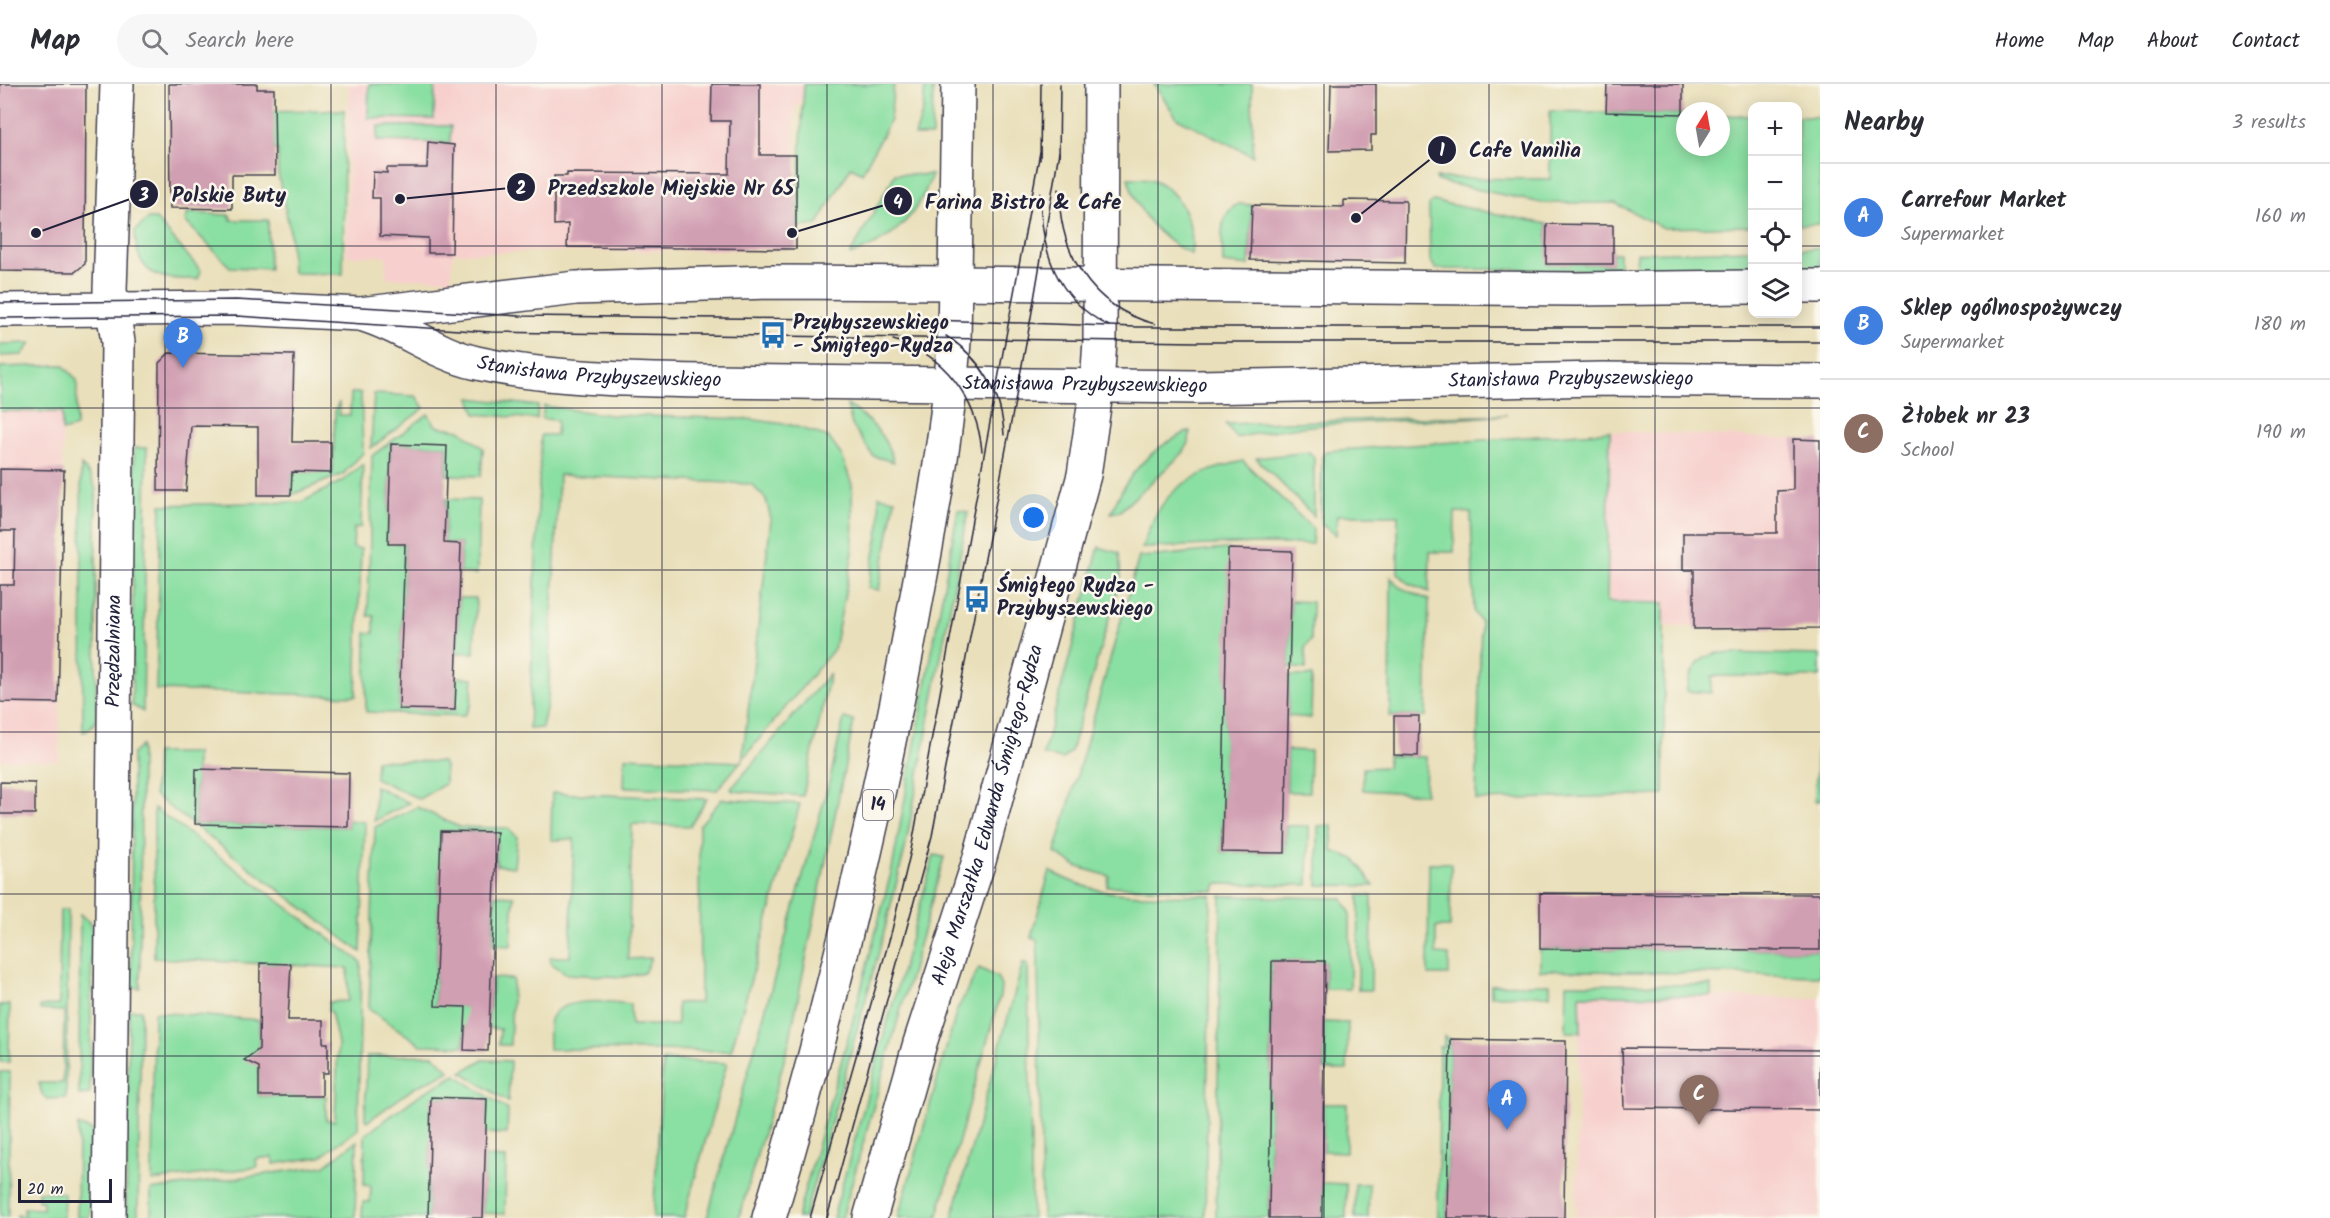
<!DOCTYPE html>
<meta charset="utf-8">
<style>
body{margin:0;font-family:Kalam,sans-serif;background:#f7f7f7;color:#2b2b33}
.controls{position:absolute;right:18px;top:18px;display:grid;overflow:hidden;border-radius:12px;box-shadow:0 3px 15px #0003}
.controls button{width:54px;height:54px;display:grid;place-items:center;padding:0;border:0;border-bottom:2px solid #e1e1e2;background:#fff;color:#2b2b33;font:30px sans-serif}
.compass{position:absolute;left:1676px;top:18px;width:54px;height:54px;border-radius:50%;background:#fff;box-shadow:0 3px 15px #0003;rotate:11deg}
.scale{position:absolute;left:18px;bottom:15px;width:94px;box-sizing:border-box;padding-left:6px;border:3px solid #22223b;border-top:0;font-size:16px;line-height:21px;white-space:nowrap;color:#22223b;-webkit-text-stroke:4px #fbf7ec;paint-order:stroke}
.you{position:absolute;left:1034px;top:434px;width:21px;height:21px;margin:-15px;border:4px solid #fff;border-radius:50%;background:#1a73e8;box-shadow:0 0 0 9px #1a73e833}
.badge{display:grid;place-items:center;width:39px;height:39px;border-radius:50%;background:#7c3aed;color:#fff;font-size:20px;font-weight:700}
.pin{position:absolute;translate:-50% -50px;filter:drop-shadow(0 2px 3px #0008)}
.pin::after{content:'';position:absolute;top:32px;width:21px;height:18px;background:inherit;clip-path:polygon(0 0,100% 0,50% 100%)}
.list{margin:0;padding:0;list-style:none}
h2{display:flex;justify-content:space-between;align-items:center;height:78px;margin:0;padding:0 24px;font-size:26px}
h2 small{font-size:20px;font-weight:400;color:#7c7c81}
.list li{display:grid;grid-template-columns:39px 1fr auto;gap:18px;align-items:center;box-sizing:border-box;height:108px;padding:0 24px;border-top:2px solid #e1e1e2}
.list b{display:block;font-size:22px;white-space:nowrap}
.list p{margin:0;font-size:20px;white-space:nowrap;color:#7c7c81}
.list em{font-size:20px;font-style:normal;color:#7c7c81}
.icon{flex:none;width:33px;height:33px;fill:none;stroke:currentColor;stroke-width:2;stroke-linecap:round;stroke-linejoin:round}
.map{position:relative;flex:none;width:1820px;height:1134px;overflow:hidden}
header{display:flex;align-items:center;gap:36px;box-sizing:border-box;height:84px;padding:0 30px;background:#fff;border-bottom:2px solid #e1e1e2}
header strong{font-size:28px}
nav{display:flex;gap:33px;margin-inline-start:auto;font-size:21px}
.search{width:420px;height:54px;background:#f7f7f7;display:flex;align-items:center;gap:15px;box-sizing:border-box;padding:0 21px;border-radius:33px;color:#7c7c81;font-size:22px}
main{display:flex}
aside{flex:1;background:#fff}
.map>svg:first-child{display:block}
.built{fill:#f7d0cd}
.green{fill:#8adfa2;stroke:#56806e;stroke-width:1.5}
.building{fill:#d19fb2}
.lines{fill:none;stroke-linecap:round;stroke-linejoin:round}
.tertiary-casing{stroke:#403e4e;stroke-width:36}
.secondary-casing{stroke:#403e4e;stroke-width:36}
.primary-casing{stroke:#403e4e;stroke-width:36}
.tertiary{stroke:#fff;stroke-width:33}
.secondary{stroke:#fff;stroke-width:33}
.primary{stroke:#fff;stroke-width:33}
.tram{stroke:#22223b;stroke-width:1.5}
.grid{fill:none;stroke:#22223b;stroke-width:1.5;stroke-opacity:0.55}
.labels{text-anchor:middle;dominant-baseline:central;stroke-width:5;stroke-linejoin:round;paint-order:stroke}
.shield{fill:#fbf7ec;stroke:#636270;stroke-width:1.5}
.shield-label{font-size:18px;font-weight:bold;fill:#22223b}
.poi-label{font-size:20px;font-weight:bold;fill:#22223b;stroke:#fbf7ec;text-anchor:start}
.street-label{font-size:20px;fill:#22223b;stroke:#fbf7ec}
.leader{fill:none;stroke:#22223b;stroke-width:2}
.callout-dot{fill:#22223b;stroke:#fbf7ec;stroke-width:2}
.mark-label{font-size:18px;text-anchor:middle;font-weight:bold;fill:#fff}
.callout-label{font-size:21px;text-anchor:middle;font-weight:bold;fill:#22223b;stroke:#fbf7ec;stroke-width:5;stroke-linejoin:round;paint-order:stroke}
</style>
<header>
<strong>Map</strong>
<div class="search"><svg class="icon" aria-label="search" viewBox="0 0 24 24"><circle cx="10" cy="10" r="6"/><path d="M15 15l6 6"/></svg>Search here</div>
<nav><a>Home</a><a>Map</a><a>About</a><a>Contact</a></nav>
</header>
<main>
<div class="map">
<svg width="1820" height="1134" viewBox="0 0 1820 1134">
<rect width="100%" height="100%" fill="#fbf7ec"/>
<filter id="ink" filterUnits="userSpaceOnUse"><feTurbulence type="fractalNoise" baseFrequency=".0167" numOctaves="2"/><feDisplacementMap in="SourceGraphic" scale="12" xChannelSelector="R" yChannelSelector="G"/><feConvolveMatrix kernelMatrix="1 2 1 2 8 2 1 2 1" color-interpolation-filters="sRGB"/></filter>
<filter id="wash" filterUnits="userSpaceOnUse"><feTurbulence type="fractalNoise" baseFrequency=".008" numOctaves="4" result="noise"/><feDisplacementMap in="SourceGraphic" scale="24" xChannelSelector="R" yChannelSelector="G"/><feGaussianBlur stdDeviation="1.35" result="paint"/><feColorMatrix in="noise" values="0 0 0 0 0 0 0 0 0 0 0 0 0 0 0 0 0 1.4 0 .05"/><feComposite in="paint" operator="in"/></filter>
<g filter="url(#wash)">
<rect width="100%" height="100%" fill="#e9dfba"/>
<g class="built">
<polygon points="349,0 818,0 794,25 796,165 453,169 451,195 386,194 386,172 347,172"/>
<polygon points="0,304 63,312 59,677 0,676"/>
<polygon points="1610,347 1820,356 1820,544 1611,541 1607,469"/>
<polygon points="1580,911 1820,914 1820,1134 1576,1133"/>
</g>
<g class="green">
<polygon points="369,0 435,0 434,35 368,34"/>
<polygon points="804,0 894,0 890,36 862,89 851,83 817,141 797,143"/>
<polygon points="925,0 933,0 932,52 915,52 923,26"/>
<polygon points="1154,0 1252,0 1253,72 1177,34"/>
<polygon points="344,26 343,190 292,189 290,147 278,90 278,66 245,64 245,27"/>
<polygon points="1550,27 1685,30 1685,63 1721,63 1721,31 1752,32 1752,142 1663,144 1615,119 1542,119 1437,97 1436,94 1550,95"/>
<polygon points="1798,33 1820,33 1820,140 1798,141"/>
<polygon points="378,42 451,42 450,59 377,57"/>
<path d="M 895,90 L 932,91 C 917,133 892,157 850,171 Z"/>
<path d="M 1128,94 C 1136,94 1149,93 1156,97 C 1182,110 1196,144 1191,170 C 1158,154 1137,129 1128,94 Z"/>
<polygon points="1433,117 1547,140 1547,180 1612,180 1613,169 1619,169 1619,181 1615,186 1436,185 1430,176 1429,121"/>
<path d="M 1238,120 L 1252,121 L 1249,182 L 1223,179 C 1223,158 1216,131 1238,120 Z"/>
<polygon points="188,129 230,131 231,136 268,136 269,185 230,183 185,137"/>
<path d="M 148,135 L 156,135 L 201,187 L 198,195 C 158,196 136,192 135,147 Z"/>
<polygon points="1820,164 1820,185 1798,186 1798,165"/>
<polygon points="1752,166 1752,186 1640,186 1636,182 1637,169"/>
<polygon points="31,259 22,271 0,272 0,260"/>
<polygon points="63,281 77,296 76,343 62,347 62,328 0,327 0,283"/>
<polygon points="351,309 361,309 363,369 343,390 291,411 292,388 333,388 335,326 339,318 339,331 350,331"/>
<polygon points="374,310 416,312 424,324 371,364"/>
<polygon points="470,314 538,322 537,335 476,330"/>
<path d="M 847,321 C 872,336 885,351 894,378 L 873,372 L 852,341 Z"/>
<polygon points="544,322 610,331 748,335 791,341 828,353 842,372 852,401 853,469 834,565 717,706 624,703 625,673 742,678 771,435 766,415 751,400 559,391 548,615 542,644 529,645 541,351 556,351 557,336 542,335"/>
<polygon points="428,330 436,342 460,346 483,364 481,392 447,391 447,362 391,360 388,459 405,460 399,624 455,626 456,593 473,594 471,621 464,632 366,628 366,549 374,549 374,532 368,532 372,372"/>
<path d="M 1507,331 C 1417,340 1324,333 1236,354 L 1226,340 Z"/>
<path d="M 1190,347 L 1189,359 L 1183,369 L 1120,427 L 1111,429 C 1126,391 1152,362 1190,347 Z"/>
<polygon points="1610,347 1607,518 1664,519 1664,711 1476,716 1481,538 1474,528 1471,429 1455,428 1454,468 1430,468 1429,508 1408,499 1398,489 1398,431 1337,431 1336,451 1321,440 1322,373 1326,367"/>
<polygon points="134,364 147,364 143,628 132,621"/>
<polygon points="1309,368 1314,373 1314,432 1256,374"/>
<path d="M 1243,377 L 1313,445 L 1312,460 L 1232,460 L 1142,464 C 1160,406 1186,391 1243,377 Z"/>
<polygon points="363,380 361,443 354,444 353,464 361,465 356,612 156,606 161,421 302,418 344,396"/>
<polygon points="81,381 91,393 96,406 96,637 88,646 83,648"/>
<polygon points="879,412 895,415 879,506 868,504 880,441"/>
<polygon points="446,415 479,416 477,490 460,489 461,460 444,459"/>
<polygon points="958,426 968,428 905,765 879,868 804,1134 797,1134 853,936 892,785"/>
<polygon points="1099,463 1119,469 1121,493 1071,667 1063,675 1043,671"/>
<path d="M 1229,465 L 1222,768 L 1285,769 L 1287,742 L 1309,742 L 1308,801 L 1217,800 L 1215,807 L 1107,802 L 1109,792 L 1078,783 L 1055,769 L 1139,473 C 1170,472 1198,467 1229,465 Z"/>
<polygon points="1391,493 1399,503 1429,516 1426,632 1390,632"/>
<polygon points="459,514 476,514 474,569 457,569"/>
<polygon points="1291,517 1312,518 1311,556 1305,564 1306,585 1289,583"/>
<path d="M 1718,569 L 1820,571 L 1820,593 L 1712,592 L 1711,609 L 1686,607 C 1690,588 1697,573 1718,569 Z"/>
<polygon points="830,589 803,712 733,707 731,705"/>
<polygon points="1289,592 1312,592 1311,634 1288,632"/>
<polygon points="844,634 854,637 789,959 739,1134 707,1134 830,695"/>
<polygon points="141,662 140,904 131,904 132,670"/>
<polygon points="1817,664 1820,665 1820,717 1815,717"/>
<polygon points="1287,666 1310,667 1309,708 1287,708"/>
<polygon points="156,669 196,669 195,740 348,743 348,736 365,738 361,868 154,711"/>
<polygon points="1388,672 1426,673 1425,710 1363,706 1363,684 1388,683"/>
<polygon points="376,676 442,678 445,682 445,700 419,715 375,694"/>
<polygon points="375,702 409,719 374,737"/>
<polygon points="552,709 707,715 690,742 632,740 628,875 651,874 644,889 623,893 567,890 551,879 550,873 570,873 574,755 551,756"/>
<path d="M 722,715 L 800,720 L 731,967 L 549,965 C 549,956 548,944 550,936 C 558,912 610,917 630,920 L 631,941 L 677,941 L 677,919 L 700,919 L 699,742 Z"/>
<polygon points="417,723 459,743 508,744 517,753 514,783 496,781 497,748 441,747 435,921 490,924 492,894 513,895 510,961 499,961 500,945 465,942 464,962 421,961 369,925 375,743"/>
<polygon points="154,724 361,878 358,1045 320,1073 274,1080 273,1073 256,1075 257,1083 152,1097 154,928 259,936 259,1012 326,1012 326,1036 335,1037 338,959 331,928 328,927 329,918 348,917 348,884 154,874"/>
<polygon points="1332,741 1332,767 1355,775 1374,802 1318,801 1318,742"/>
<polygon points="934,771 944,773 842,1134 833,1134"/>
<polygon points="1429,779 1451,779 1450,843 1436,843 1436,870 1449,871 1449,891 1428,891"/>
<path d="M 1050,787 C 1102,817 1153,811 1211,811 L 1205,1134 L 1042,1134 L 1038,875 L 1037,856 L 1031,853 Z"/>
<polygon points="495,811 514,812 511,862 493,861"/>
<polygon points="1359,811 1372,812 1371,906 1358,906"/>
<polygon points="1221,812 1342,814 1350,828 1350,905 1325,905 1325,877 1272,877 1269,1134 1216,1134"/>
<polygon points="60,826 68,826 66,1014 48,1015 42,1010 39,999 63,999 64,927 40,926 40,922 59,921"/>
<polygon points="80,830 89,838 92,846 90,1010 79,1011"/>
<polygon points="1540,865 1820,866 1820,892 1540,886"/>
<polygon points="1023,879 1028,881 1032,1134 952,1134"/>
<polygon points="979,884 997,893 1001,902 1000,912 937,1134 898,1134 957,926"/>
<polygon points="1550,900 1550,911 1491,912 1491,901"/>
<polygon points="1567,900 1711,901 1711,912 1580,911 1581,948 1566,948"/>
<polygon points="0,921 10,921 9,978 0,978"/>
<polygon points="129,926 141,926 138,1134 126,1134"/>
<polygon points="1324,938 1348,939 1347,986 1324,986"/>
<polygon points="1444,952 1450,956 1447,1134 1438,1134 1439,963 1444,963"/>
<polygon points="434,971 450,987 414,1004 368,1037 365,1035 367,972"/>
<polygon points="482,976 510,977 508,1018 462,988"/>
<polygon points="663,976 727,979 684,1134 653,1134"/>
<polygon points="0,988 10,988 8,1133 0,1133"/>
<polygon points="456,991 508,1026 507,1050 485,1049 487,1015 432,1013 428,1134 362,1134 363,1118 370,1118 371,1102 364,1101 365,1051 421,1010"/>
<polygon points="1323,1020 1347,1020 1346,1068 1323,1067"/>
<polygon points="78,1041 93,1047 90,1131 87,1134 77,1134"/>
<polygon points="357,1057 355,1134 151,1134 151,1106 324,1082"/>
<polygon points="485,1073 506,1074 505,1130 483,1129"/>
<polygon points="1322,1099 1346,1100 1346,1134 1322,1134"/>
<polygon points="1355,1100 1369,1100 1368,1134 1355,1134"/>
<polygon points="38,1108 64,1109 63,1134 17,1134 17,1131 24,1131 24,1124 43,1125 43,1117 38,1117"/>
</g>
<g id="blocks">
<g class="building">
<polygon points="0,0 86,0 85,180 75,188 0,187"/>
<polygon points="169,0 257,0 257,5 274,5 275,91 232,91 232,125 170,124"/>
<polygon points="712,0 760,0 760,71 796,71 796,165 567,163 568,140 554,141 554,92 567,92 567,89 729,90 730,37 711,37"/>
<polygon points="1331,0 1376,0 1376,51 1371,51 1371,66 1329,67"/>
<polygon points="1607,0 1683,0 1683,30 1606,28"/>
<polygon points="428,58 454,61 452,169 428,169 428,154 380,152 380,114 372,114 373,88 387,89 387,84 427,84"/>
<polygon points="1344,116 1406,117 1405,179 1250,176 1252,121 1344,123"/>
<polygon points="1547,140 1613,141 1613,180 1546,180"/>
<polygon points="169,269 294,271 292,358 331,358 331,389 292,388 291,411 258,411 258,343 191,342 186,407 158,407 159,279"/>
<polygon points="1793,355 1820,356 1820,544 1694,545 1694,486 1683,486 1683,449 1777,449 1777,407 1793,406"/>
<polygon points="391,360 447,362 444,459 461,460 455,626 399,625 405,460 388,460"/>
<polygon points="0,385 64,386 58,619 0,618 0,501 14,501 15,447 0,447"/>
<polygon points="1228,465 1292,467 1285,769 1222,768"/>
<polygon points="1394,632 1419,632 1418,672 1394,671"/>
<polygon points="196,685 349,689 348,743 195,740"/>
<polygon points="0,698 35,699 35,730 0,730"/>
<polygon points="441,747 497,748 488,967 464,966 466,923 435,922"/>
<polygon points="1540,809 1820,810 1820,866 1540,865"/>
<polygon points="1272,877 1325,877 1322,1134 1269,1134"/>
<polygon points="260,879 291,880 288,936 323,936 323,959 328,959 328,989 322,989 322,1012 259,1012 259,983 244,976 259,965"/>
<polygon points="1450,955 1566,957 1564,1134 1447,1134"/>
<polygon points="1622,964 1820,966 1820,1026 1624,1024"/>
<polygon points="431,1013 487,1015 483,1134 428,1134"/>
</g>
</g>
</g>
<g filter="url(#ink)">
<use href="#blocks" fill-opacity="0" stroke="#403e4e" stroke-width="1.5"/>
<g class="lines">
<defs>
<g id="tertiary">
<polyline points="0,226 237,224 360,230 576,204 770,198 955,199"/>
<path id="s1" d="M 364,231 C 404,243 436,270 477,279 C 547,295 637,296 709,297 C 790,298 871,299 951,300"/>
<path id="s2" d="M 109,1134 L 118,258 L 110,206 L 117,0"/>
</g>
<g id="secondary">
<polyline points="955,199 1576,205 1752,203"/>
<polyline points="1798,202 1820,202"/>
<path id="s3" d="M 951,300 L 1197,303 L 1602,295 L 1820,297"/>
</g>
<g id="primary">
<path d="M 769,1134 C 828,936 875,743 912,539 C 929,446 948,352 954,257 L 958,0"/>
<path id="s4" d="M 870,1134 L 920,959 L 979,777 L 1084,391 L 1097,302 L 1100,256 L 1101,0"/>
</g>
</defs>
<use href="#tertiary" class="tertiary-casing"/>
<use href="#secondary" class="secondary-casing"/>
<use href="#primary" class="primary-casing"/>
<use href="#tertiary" class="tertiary"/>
<use href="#secondary" class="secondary"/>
<use href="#primary" class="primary"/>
<g class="tram">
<polyline points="1059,75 1060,0"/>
<polyline points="1040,76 1041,0"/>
<path d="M 1059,105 C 1059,168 1090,223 1155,240"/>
<path d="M 1040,109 C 1041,166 1055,215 1109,242"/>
<polyline points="0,219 236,216 520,232 933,236 1137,243 1820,243"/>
<polyline points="0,234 237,232 491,248 1197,258 1820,258"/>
<path d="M 946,252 C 981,274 1002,309 1004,351"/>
<path d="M 893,256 C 945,269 977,316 982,367"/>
<polyline points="810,1134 892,846 911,766 1040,68"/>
<polyline points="827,1134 932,752 1030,239 1059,68"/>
</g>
</g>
</g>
<path class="grid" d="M 165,0 L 165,1134M 331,0 L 331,1134M 496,0 L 496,1134M 662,0 L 662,1134M 827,0 L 827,1134M 993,0 L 993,1134M 1158,0 L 1158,1134M 1324,0 L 1324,1134M 1489,0 L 1489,1134M 1655,0 L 1655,1134M 0,162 L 1752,162M 1798,162 L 1820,162M 0,324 L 1820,324M 0,486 L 1820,486M 0,648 L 1820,648M 0,810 L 1820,810M 0,972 L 1820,972"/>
<defs>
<symbol id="bus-bare" viewBox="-9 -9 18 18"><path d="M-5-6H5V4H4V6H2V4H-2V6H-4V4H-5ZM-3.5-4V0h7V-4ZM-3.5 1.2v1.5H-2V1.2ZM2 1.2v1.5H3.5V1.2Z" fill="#1f6fb2" stroke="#fbf7ec" stroke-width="2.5" paint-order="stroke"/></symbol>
</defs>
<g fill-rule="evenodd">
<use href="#bus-bare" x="754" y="232" width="38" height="38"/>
<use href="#bus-bare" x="958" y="496" width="38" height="38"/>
</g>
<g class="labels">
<rect class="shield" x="863" y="706" width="30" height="30" rx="4.5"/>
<g class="shield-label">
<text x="878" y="721">14</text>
</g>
<g class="poi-label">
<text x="793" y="240">Przybyszewskiego<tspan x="793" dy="23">- Śmigłego-Rydza</tspan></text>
<text x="997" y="503">Śmigłego Rydza -<tspan x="997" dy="23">Przybyszewskiego</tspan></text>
</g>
<g class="street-label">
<text stroke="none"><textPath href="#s1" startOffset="246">Stanisława Przybyszewskiego</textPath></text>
<text stroke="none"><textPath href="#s3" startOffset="620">Stanisława Przybyszewskiego</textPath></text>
<text stroke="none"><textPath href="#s3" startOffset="134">Stanisława Przybyszewskiego</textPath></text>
<text stroke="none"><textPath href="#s2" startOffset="567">Przędzalniana</textPath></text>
<text stroke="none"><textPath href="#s4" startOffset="420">Aleja Marszałka Edwarda Śmigłego-Rydza</textPath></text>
</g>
</g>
<path class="leader" d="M1356 134L1442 66M400 115L521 103M36 149L144 110M792 149L898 117"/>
<g class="callout-dot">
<circle cx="1356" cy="134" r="6"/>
<circle cx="400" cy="115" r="6"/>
<circle cx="36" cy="149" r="6"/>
<circle cx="792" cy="149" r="6"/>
<circle cx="1442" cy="66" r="15"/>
<circle cx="521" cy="103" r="15"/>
<circle cx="144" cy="110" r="15"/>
<circle cx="898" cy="117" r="15"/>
</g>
<g class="mark-label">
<text x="1442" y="72">1</text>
<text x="521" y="110">2</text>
<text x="144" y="117">3</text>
<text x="898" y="124">4</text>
</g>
<g class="callout-label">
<text x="1525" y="73">Cafe Vanilia</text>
<text x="671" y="111">Przedszkole Miejskie Nr 65</text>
<text x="229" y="118">Polskie Buty</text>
<text x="1023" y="125">Farina Bistro &amp; Cafe</text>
</g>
</svg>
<div class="controls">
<button>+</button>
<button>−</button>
<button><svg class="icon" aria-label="locate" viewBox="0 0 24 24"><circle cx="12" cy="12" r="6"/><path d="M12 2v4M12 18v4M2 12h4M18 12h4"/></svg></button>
<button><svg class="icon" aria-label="layers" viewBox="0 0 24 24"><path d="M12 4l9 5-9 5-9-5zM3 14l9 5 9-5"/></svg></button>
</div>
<svg class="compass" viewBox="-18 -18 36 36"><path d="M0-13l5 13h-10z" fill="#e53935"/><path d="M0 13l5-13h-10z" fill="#7c7c81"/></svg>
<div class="scale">20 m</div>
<div class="you"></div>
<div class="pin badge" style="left:1507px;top:1046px;background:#3f7fe0">A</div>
<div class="pin badge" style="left:183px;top:284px;background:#3f7fe0">B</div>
<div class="pin badge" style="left:1699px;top:1041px;background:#8d6e63">C</div>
</div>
<aside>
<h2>Nearby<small>3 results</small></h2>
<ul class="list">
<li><span class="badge" style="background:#3f7fe0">A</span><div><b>Carrefour Market</b><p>Supermarket</p></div><em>160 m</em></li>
<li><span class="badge" style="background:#3f7fe0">B</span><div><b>Sklep ogólnospożywczy</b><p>Supermarket</p></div><em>180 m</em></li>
<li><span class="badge" style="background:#8d6e63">C</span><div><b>Żłobek nr 23</b><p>School</p></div><em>190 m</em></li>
</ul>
</aside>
</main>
